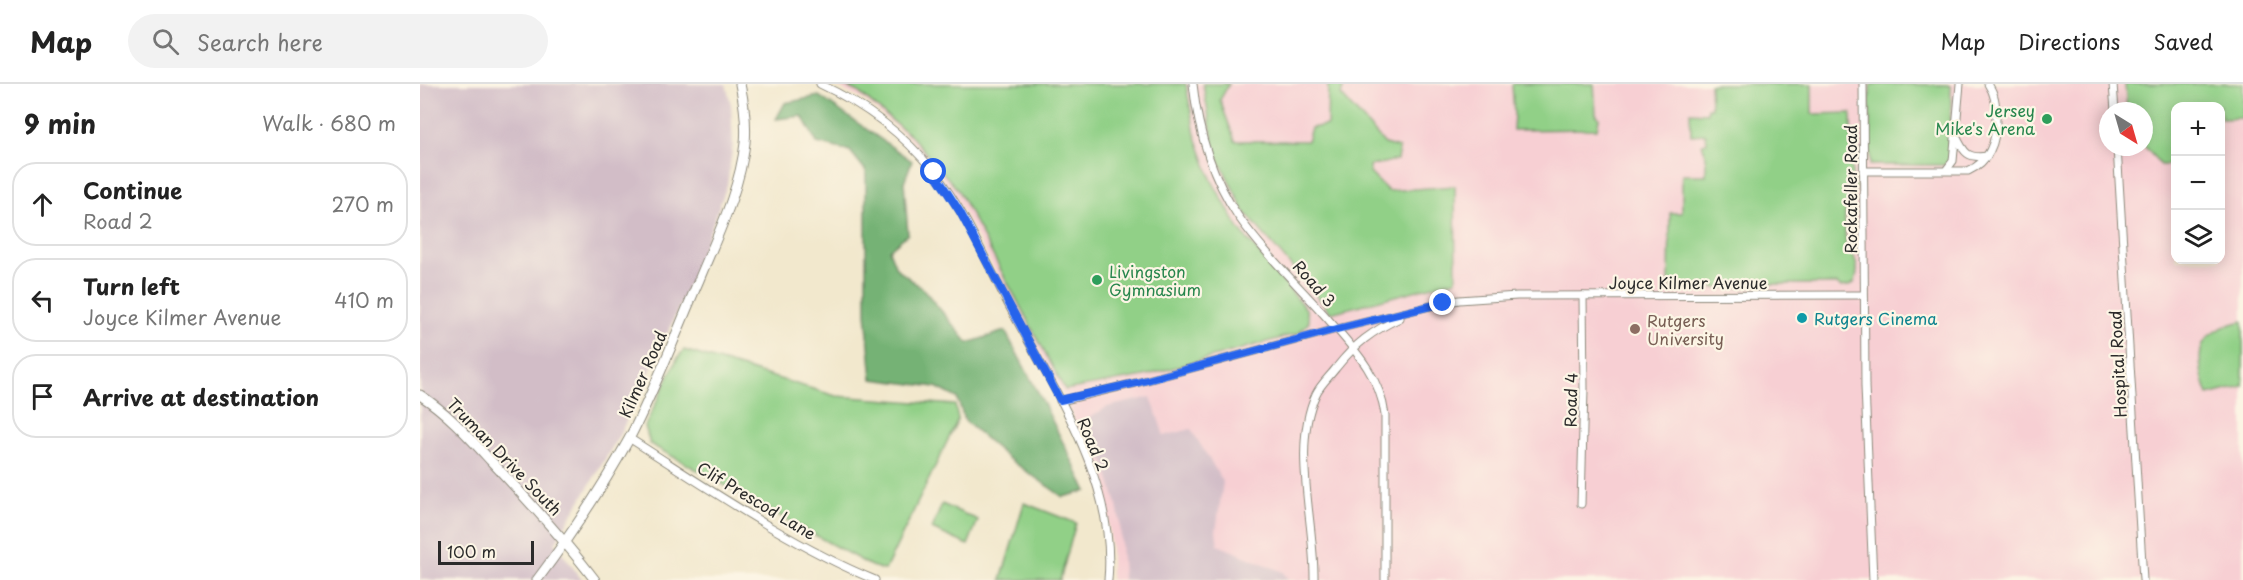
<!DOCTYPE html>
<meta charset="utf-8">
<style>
body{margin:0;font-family:"Playpen Sans",sans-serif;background:#f2f2f2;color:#222}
.controls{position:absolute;right:18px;top:18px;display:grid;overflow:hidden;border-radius:12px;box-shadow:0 3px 15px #0003}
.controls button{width:54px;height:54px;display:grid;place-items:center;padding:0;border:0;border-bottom:2px solid #e0e0e0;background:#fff;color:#222;font:30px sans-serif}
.compass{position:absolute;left:1679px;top:18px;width:54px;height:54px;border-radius:50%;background:#fff;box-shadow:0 3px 15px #0003;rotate:143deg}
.scale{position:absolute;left:18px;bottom:15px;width:96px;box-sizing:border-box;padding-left:6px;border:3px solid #2b2b2b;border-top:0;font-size:16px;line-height:21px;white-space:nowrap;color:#2b2b2b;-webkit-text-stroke:4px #fcf5e5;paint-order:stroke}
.stop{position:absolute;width:18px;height:18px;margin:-14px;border:4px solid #2563eb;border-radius:50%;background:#fff}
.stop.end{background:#2563eb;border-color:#fff;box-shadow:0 2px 6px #0008}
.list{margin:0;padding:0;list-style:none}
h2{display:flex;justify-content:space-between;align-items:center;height:78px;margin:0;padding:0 24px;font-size:26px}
h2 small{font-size:20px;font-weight:400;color:#767676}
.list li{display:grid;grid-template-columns:39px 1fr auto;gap:18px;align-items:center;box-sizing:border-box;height:84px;margin:0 12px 12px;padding:0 12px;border:2px solid #e0e0e0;border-radius:24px}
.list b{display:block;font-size:22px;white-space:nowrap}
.list p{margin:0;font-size:20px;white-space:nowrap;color:#767676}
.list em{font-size:20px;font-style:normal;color:#767676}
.icon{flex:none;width:33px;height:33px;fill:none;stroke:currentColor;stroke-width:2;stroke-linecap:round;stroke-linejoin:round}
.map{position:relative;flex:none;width:1823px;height:496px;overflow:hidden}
header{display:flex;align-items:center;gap:36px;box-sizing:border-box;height:84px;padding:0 30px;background:#fff;border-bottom:2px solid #e0e0e0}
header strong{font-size:28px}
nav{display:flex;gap:33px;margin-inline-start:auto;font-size:21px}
.search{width:420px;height:54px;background:#f2f2f2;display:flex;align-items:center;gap:15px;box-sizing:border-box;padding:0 21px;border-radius:33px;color:#767676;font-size:22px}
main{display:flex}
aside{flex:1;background:#fff}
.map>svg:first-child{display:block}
.built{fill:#f7cfd3;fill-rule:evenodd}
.industrial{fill:#d2bdc7}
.green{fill:#91d087;stroke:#5e7e59;stroke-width:1.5}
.forest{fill:#74b274;stroke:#506e50;stroke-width:1.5}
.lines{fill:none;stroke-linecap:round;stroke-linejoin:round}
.minor-casing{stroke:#8e8a7c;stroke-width:9}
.tertiary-casing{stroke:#8e8a7c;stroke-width:11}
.minor{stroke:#fff;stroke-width:7}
.tertiary{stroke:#fff;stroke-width:9}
.route{stroke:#2563eb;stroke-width:8}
.leisure-dot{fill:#2e9e5b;stroke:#fcf5e5;stroke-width:2}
.culture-dot{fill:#0f9aa8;stroke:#fcf5e5;stroke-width:2}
.education-dot{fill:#8d6e63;stroke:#fcf5e5;stroke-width:2}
.labels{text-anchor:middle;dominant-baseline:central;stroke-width:4.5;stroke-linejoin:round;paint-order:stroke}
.leisure-label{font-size:16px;fill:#27864d;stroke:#fcf5e5;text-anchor:end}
.street-label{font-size:16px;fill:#2b2b2b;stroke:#fcf5e5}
.culture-label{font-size:16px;fill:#0d838f;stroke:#fcf5e5;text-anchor:start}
.education-label{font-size:16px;fill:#785e54;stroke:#fcf5e5;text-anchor:start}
</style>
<header>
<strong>Map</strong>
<div class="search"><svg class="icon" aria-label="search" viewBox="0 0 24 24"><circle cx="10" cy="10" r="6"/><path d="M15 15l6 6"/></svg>Search here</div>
<nav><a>Map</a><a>Directions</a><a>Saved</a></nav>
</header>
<main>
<aside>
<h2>9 min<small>Walk · 680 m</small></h2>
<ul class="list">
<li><svg class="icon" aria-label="ahead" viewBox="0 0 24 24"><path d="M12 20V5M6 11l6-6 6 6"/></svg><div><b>Continue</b><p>Road 2</p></div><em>270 m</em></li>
<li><svg class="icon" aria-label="left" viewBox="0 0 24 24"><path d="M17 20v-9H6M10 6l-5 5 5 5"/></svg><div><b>Turn left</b><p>Joyce Kilmer Avenue</p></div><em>410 m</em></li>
<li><svg class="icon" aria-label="arrive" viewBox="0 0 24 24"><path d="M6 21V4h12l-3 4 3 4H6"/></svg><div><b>Arrive at destination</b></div></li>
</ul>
</aside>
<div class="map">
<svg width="1823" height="496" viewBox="0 0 1823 496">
<rect width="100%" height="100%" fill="#fcf5e5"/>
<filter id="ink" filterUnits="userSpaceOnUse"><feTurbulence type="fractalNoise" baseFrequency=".0167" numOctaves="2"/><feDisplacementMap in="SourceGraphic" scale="12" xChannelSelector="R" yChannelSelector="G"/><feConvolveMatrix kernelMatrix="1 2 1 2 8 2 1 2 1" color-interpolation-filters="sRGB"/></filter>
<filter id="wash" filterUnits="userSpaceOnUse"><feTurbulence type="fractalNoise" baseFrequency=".008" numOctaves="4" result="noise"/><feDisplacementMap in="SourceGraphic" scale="24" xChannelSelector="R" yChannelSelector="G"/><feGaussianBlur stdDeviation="1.35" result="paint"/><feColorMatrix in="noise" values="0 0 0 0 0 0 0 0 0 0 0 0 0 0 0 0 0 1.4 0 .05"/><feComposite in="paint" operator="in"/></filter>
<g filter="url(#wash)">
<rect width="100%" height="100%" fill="#f2e8cd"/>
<path class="built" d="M 411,0 L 1823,0 L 1823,496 L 691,496 L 691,464 L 688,437 L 683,410 L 674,382 L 645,315 L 532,107 L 504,71 L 484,50 L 444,16 ZM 1756,22 L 1800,22 L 1800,176 L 1756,176 ZM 1688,27 L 1724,27 L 1724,63 L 1688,63 Z"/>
<g class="industrial">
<polygon points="0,0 306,0 311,20 313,60 307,101 273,192 236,275 200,350 135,459 162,496 0,496"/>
<polygon points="731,313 744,352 771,345 803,398 796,447 798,461 863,488 868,496 703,496 700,437 696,417 685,381 666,336 687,323"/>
</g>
<g class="green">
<polygon points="420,0 766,0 775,50 792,97 819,145 886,225 889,238 879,249 724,292 645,306 538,106 492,53 438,8"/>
<polygon points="783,0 809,0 800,16 815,57 887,57 891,44 907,41 908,0 924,0 921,11 965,60 979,64 977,76 950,82 950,89 968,107 1035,102 1036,196 911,229 824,127 795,68"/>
<polygon points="1092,0 1174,0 1176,30 1179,34 1177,45 1093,46 1094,30"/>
<path d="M 1290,0 L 1392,0 L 1392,30 L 1431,29 L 1432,93 C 1442,111 1429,112 1426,124 C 1423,136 1426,152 1426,164 C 1437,172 1440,187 1434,199 L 1429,202 L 1420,203 L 1417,200 L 1334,200 L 1331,203 L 1294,204 L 1291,201 L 1253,204 L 1249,199 L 1250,129 L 1262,129 L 1262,91 L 1286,91 L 1286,72 L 1282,60 L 1287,59 L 1286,50 L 1271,51 L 1270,28 L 1287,29 L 1287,24 L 1291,24 Z"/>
<polygon points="1453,0 1529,1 1531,4 1530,75 1524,81 1450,81 1450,2"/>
<polygon points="1705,0 1823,0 1823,34 1801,35 1800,22 1756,22 1755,81 1741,81 1724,62 1724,27 1707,27"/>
<path d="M 1823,237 L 1823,302 L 1788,311 C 1773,270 1776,247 1823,237 Z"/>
<polygon points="264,266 416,312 535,321 538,335 465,486 451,482 230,360 225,342 257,275"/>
<polygon points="604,419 656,439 640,496 581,496"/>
<polygon points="522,420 558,436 548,461 512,445"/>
</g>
<polygon class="forest" points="399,12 492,77 484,98 488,150 469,166 476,184 504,206 548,259 585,247 623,318 667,407 643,413 589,375 545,337 537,314 516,303 452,295 446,229 446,87 430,67 397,59 382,32 356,35 365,19"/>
</g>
<g filter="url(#ink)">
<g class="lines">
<defs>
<g id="minor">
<path d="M 400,0 C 445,21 483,49 514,88 C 545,127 565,175 587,218 C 632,304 697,394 688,496"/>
<path d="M 773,0 C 778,47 791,92 818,132 C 844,169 878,201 908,235 C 933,264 960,291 965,331 L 965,496"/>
<polyline points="1443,0 1445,302 1453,496"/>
<polyline points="1693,0 1695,27"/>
<path d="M 1536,52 C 1544,69 1548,75 1567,72"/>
<polyline points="1697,63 1723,496"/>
<polyline points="1527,85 1533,77 1540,0"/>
<path d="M 1443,87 L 1548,87 C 1571,77 1577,55 1576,32 C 1576,20 1575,10 1568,0"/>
<polyline points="640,317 716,299 917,245 1023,219 1039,216 1097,212 1443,211"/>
<path d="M 209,354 C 288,404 368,460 455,496"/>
<polyline points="1161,420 1164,305 1163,212"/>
<path d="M 894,496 C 895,438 871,364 896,310 C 900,301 910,292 916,284 C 935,260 952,247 980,234"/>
</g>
<g id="tertiary">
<path d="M 0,311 C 28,329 49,353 71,377 C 108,416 143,454 175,496"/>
<path d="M 117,496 C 151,451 182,404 209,355 C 236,304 256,249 279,196 C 297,152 320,106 325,59 C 327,39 324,19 320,0"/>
</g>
</defs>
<use href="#minor" class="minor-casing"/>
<use href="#tertiary" class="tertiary-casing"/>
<use href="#minor" class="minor"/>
<use href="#tertiary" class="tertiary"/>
</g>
</g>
<g class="lines" filter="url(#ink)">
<polyline class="route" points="514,88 540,128 640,316 716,299 917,245 1023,219"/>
</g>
<g class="leisure-dot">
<circle cx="1627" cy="35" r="6"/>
<circle cx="677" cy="196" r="6"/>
</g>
<circle class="culture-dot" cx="1382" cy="234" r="6"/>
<circle class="education-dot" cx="1215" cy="245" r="6"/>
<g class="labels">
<g class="leisure-label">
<text x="1615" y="26">Jersey<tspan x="1615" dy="18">Mike's Arena</tspan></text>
<text x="689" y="187" text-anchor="start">Livingston<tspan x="689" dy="18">Gymnasium</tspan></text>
</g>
<g class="street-label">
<text transform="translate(1430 105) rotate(-90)">Rockafeller Road</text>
<text x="1268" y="198">Joyce Kilmer Avenue</text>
<text transform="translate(895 199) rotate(49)">Road 3</text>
<text transform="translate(1697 280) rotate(-93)">Hospital Road</text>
<text transform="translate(222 290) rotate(-66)">Kilmer Road</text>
<text transform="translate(1150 316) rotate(-89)">Road 4</text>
<text transform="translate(674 360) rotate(67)">Road 2</text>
<text transform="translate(85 372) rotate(46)">Truman Drive South</text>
<text transform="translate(337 416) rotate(31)">Clif Prescod Lane</text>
</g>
<g class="culture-label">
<text x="1394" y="234">Rutgers Cinema</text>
</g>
<g class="education-label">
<text x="1227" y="236">Rutgers<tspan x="1227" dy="18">University</tspan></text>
</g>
</g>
</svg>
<div class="controls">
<button>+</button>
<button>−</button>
<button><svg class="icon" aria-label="layers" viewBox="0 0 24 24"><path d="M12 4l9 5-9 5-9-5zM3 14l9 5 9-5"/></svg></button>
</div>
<svg class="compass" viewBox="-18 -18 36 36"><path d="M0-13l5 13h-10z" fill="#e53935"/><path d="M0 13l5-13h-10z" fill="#767676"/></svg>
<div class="scale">100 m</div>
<div class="stop" style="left:514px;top:88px"></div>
<div class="stop end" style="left:1023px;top:219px"></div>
</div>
</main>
